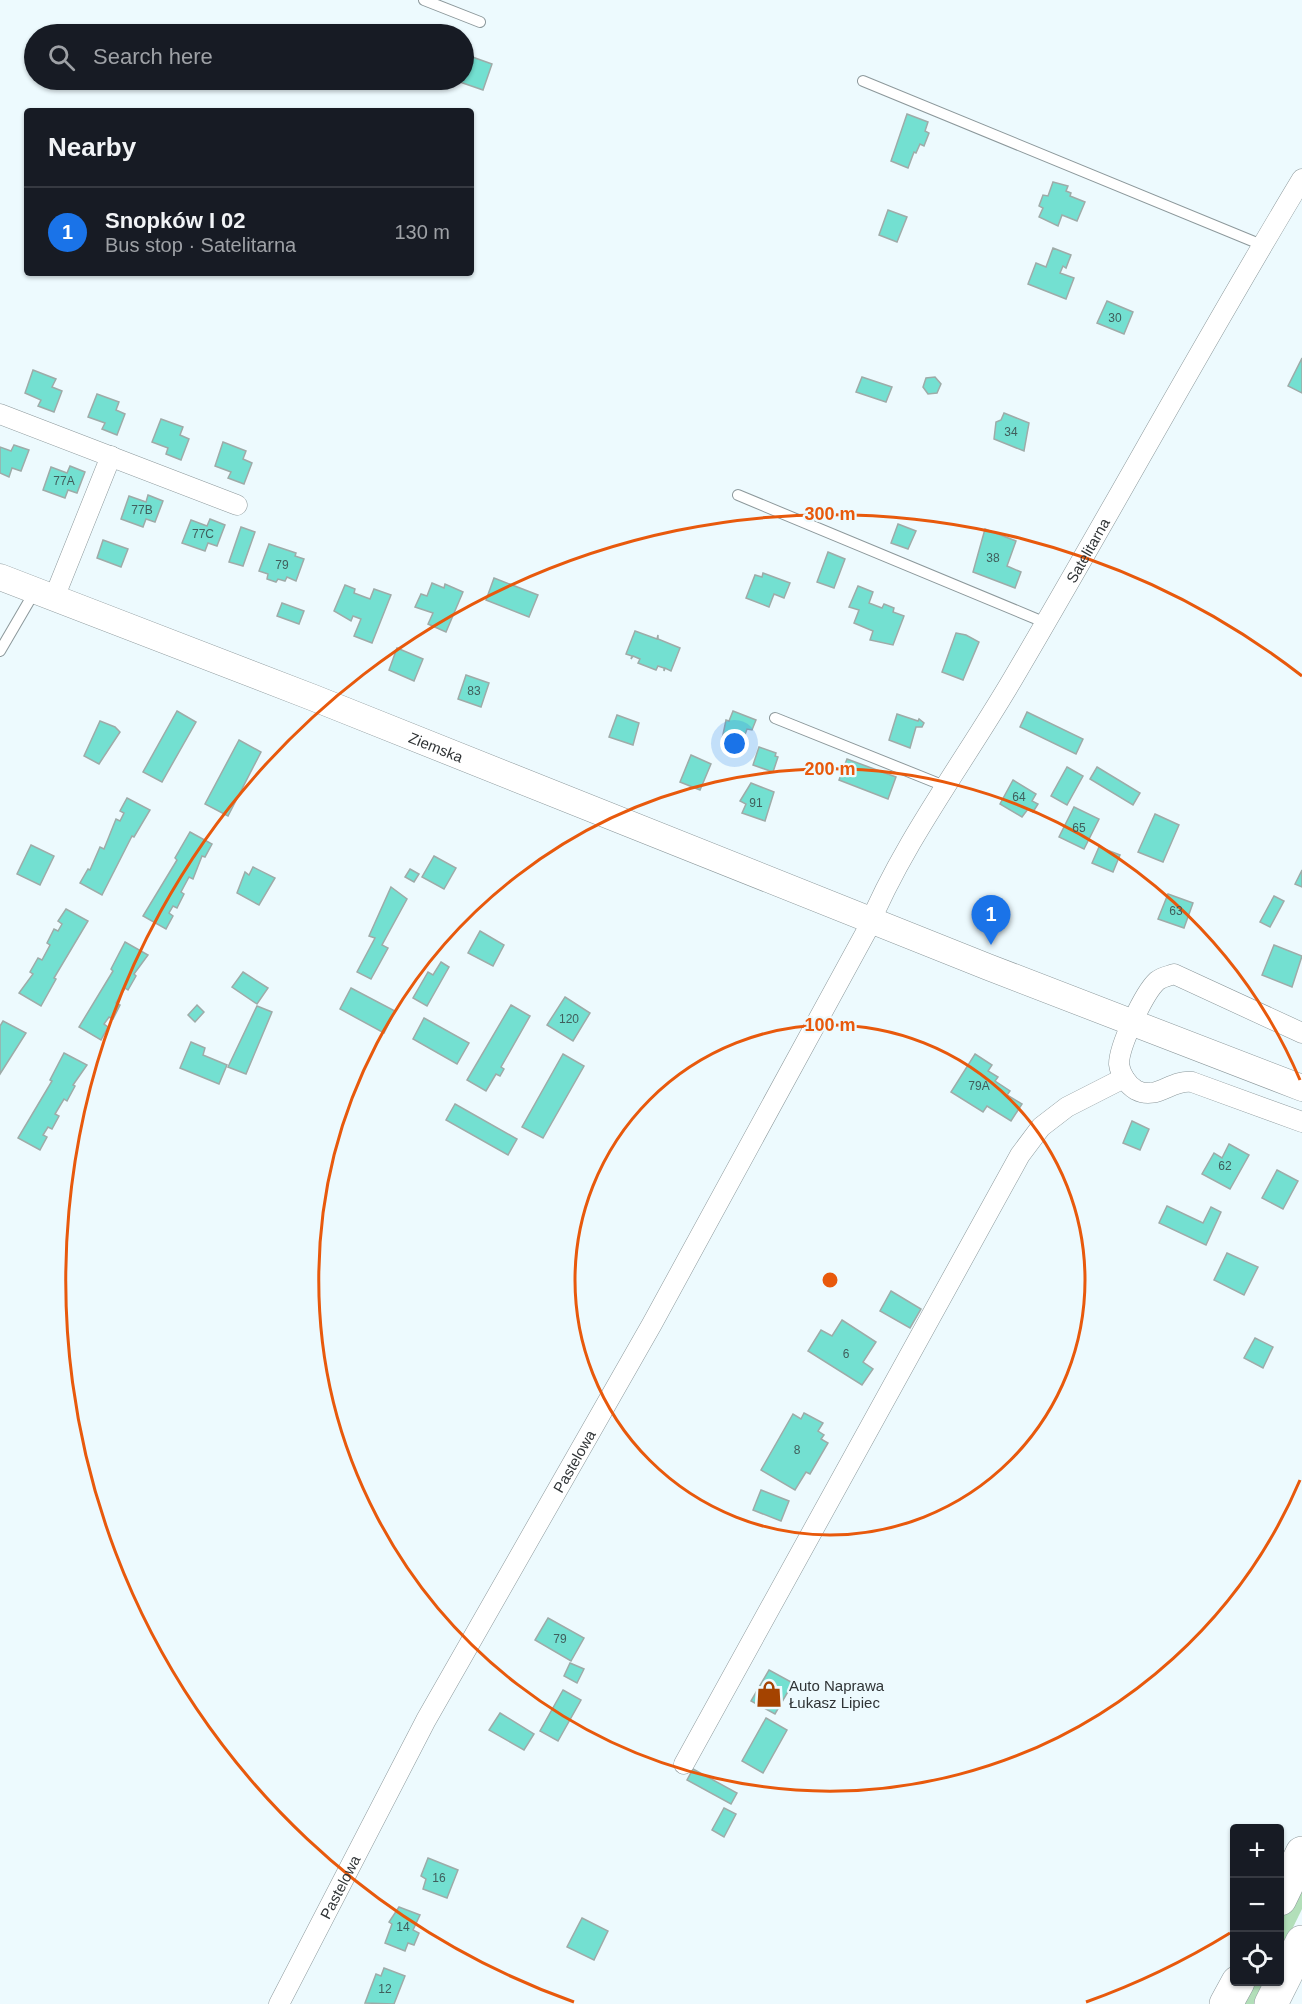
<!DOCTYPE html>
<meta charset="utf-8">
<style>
body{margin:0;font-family:Arial,sans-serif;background:#20242c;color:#f1f3f6}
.controls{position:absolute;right:18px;bottom:18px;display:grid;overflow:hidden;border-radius:6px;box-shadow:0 2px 4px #0004}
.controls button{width:54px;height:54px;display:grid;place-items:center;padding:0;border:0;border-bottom:2px solid #363941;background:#171b24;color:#f1f3f6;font:30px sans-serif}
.you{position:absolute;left:735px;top:744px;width:21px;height:21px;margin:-15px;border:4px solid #fff;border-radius:50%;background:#1a73e8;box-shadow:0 0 0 9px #1a73e833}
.badge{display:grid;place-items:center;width:39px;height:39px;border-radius:50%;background:#1a73e8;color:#fff;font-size:20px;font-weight:700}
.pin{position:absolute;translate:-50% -50px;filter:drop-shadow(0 2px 3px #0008)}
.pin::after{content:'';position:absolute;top:32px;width:21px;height:18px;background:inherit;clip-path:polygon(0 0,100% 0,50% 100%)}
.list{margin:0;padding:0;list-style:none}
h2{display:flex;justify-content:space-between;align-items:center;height:78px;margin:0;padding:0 24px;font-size:26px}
h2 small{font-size:20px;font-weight:400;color:#9ea1a6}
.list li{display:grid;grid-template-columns:39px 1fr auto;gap:18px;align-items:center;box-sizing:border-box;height:90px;padding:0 24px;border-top:2px solid #363941}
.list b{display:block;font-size:22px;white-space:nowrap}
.list p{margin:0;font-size:20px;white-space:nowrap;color:#9ea1a6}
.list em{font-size:20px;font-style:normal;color:#9ea1a6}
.icon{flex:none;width:33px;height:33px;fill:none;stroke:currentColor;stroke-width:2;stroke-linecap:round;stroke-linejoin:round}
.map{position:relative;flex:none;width:1302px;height:2004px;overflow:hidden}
.search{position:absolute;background:#171b24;box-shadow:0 2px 4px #0004;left:24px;top:24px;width:450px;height:66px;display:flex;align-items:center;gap:15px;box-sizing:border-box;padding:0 21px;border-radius:33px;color:#9ea1a6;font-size:22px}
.panel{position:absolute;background:#171b24;box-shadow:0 2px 4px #0004;left:24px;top:108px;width:450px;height:168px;border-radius:6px}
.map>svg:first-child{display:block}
.green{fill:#b2dfb9}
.building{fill:#73e0d1;stroke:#9eaba8;stroke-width:1.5}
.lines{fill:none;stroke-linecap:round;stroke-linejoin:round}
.service-casing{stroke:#8c989b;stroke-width:12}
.minor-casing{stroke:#8c989b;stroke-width:21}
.tertiary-casing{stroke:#8c989b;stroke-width:27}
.motorway-casing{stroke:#8c989b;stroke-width:34}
.service{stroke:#fff;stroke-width:10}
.minor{stroke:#fff;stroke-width:20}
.tertiary{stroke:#fff;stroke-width:26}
.motorway{stroke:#fff;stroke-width:33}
.ring{fill:none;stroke:#e8590c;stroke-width:3}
.labels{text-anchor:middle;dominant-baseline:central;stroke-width:4.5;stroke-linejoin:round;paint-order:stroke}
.number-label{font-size:12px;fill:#405e5c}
.street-label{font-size:15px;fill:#2f3335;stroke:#edfafe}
.poi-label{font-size:15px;fill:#2f3335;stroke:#edfafe;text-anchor:start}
.centre{fill:#e8590c;stroke:#edfafe;stroke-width:3}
.ring-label{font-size:18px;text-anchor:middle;font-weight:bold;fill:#e8590c;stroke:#edfafe;stroke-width:4.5;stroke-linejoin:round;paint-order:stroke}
</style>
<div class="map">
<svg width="1302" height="2004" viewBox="0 0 1302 2004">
<rect width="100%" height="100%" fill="#edfafe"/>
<g class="green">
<polygon points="1302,1876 1302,1909 1280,1954 1280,1920"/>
<polygon points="1248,1982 1266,1982 1254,2004 1236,2004"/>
</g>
<g class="building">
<polygon points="464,54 492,64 483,90 454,80 464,80"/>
<polygon points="907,114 928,122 925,131 929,133 924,146 920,144 916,153 914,152 908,168 891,161"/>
<polygon points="1053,182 1068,186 1066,191 1071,193 1070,196 1085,202 1077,221 1062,215 1058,226 1039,217 1043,208 1039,206 1043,195 1048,196"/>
<polygon points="888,210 907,217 897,242 879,235"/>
<polygon points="1053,248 1071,255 1066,268 1063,266 1060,273 1074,278 1066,299 1028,284 1036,263 1046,267"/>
<polygon points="1107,301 1133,312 1124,334 1097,323"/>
<polygon points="1302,358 1302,393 1288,386"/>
<polygon points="33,370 56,379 52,387 62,391 54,412 38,406 41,400 25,393"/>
<polygon points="862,377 892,387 886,402 856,392"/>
<polygon points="935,377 941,384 937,393 928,394 923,387 926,378"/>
<polygon points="97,394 119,402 116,410 125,414 117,435 102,429 105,423 88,417"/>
<polygon points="1004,413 1029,423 1024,451 994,439 996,422 1001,420"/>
<polygon points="161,419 183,427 180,435 189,439 181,460 166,454 168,448 152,442"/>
<polygon points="223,442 246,451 243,459 252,463 244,484 228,478 231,472 215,466"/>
<polygon points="14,445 29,450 21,471 12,468 9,477 0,473 0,447 11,451"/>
<polygon points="70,466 85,472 77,493 68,490 65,498 43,490 51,467 67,473"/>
<polygon points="148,495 163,501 155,522 146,519 143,527 121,519 129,496 146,502"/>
<polygon points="210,519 225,525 217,546 208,543 205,551 182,543 191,520 207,526"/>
<polygon points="898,524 916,531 908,549 891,543"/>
<polygon points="241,527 255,532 243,566 229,562"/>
<polygon points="985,529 1016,541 1007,566 1021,572 1015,588 973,572"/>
<polygon points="103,540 128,549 121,567 97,558"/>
<polygon points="269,544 296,553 295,556 304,559 296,581 287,577 285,581 278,579 276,582 267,579 268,574 259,571"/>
<polygon points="828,552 845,559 834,588 817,582"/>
<polygon points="763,573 790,583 784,598 774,594 769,607 746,598 755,575 762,577"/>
<polygon points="494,578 538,595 529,617 486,600"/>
<polygon points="432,583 444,588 445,584 463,592 446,632 428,624 433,613 415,607 421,594 427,596"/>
<polygon points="345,585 355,589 354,593 370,599 374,589 391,595 372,643 354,636 361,619 353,616 351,621 334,611"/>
<polygon points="858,586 873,592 869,603 882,608 884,604 894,608 893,612 904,616 893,645 870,640 873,631 854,623 859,610 849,607"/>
<polygon points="282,603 304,611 299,624 277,616"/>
<polygon points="635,631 657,639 658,635 658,639 680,648 671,671 665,668 664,671 664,668 658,666 656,670 638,663 640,659 633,656 631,659 632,656 626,654"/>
<polygon points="956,633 966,635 979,642 963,680 942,672"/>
<polygon points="397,648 423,659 414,681 389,670"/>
<polygon points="466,675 489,683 481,707 458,699"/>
<polygon points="177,711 196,722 162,782 143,772"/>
<polygon points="733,711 756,720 752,730 747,729 743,740 748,742 744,753 721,744 726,720 729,721"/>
<polygon points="1027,712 1083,739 1076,754 1020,727"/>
<polygon points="897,714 918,721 919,719 924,723 922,727 916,727 910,748 889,740"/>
<polygon points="617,715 639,723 633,745 609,737"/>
<polygon points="100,721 115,727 120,732 99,764 84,756"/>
<polygon points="239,740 261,752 228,816 205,804"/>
<polygon points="759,747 776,753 775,756 778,757 773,772 753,765"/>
<polygon points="691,755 711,764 700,790 680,782"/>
<polygon points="847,759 896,777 888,799 839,780"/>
<polygon points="1067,767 1083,776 1067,805 1051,796"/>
<polygon points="1097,767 1140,793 1133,805 1090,779"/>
<polygon points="1013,780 1036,794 1032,801 1038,804 1033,812 1028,809 1022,817 1000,804"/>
<polygon points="751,783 774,792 765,821 742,813 746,804 740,801"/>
<polygon points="127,798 150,810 134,837 132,836 102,895 80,883 88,869 90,870 100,847 104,849 116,819 120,821 124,813 120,811"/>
<polygon points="1074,807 1099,819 1084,849 1059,837"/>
<polygon points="1155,814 1179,825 1163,862 1138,852"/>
<polygon points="190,832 212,844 205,857 202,856 193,879 189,877 181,892 184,894 177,908 173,906 169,913 173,916 166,929 143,916 177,860 175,858"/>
<polygon points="31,845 54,856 40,885 17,874"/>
<polygon points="1099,847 1120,855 1113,872 1092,863"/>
<polygon points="434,856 456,868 444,889 422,877"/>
<polygon points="253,867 275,878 259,905 237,893 245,872 249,875"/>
<polygon points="410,869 419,874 414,882 405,877"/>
<polygon points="1302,870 1302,887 1295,884"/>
<polygon points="391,887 407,899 382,945 388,948 371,979 357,972 375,938 369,936"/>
<polygon points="1168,894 1193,903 1184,928 1158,919"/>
<polygon points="1274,896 1284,901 1270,927 1260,922"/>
<polygon points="66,909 88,921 54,978 56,979 41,1006 19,993 33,974 30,972 38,958 42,960 50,945 47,943 54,929 58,931 62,924 58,921"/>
<polygon points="480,931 504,945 493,966 468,953"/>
<polygon points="125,942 148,955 134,974 136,976 128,990 125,988 116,1003 120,1005 113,1019 109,1017 104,1024 108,1027 101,1040 79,1027 113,971 111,969"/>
<polygon points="1274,945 1302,956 1292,987 1262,975"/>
<polygon points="441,962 449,967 427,1006 413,998 428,972 433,975"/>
<polygon points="243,972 268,988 257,1004 232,987"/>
<polygon points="351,988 395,1011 384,1033 340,1009"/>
<polygon points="565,997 590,1013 573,1041 547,1025"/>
<polygon points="197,1005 204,1012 195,1022 188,1015"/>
<polygon points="511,1005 530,1016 501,1067 504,1069 500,1076 496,1074 486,1091 467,1080"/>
<polygon points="257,1006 272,1012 246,1074 228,1067"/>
<polygon points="424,1018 469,1043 457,1064 413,1039"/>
<polygon points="3,1021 26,1033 0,1074 0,1026"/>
<polygon points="191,1042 205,1048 203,1055 227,1065 219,1084 180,1068"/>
<polygon points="64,1053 87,1065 73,1085 75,1086 67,1101 64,1099 55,1114 59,1116 52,1129 48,1127 43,1135 47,1137 40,1150 18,1138 52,1081 50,1080"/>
<polygon points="563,1054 584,1066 543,1138 522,1127"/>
<polygon points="975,1054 992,1065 988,1071 998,1077 995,1081 1010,1091 1007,1095 1022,1104 1011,1121 987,1106 983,1112 951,1092"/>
<polygon points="455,1104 517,1139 508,1155 446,1120"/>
<polygon points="1132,1121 1149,1129 1140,1150 1123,1143"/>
<polygon points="1229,1144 1249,1155 1230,1189 1202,1174 1214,1153 1222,1158"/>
<polygon points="1277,1170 1298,1181 1283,1209 1262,1198"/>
<polygon points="1167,1206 1203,1223 1211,1207 1221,1212 1206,1245 1159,1223"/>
<polygon points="1227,1253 1258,1267 1244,1295 1214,1280"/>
<polygon points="891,1291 921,1309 910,1328 880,1311"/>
<polygon points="842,1320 876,1342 863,1362 873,1369 862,1385 808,1351 821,1330 832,1336"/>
<polygon points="1255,1338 1273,1347 1263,1368 1244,1358"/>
<polygon points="804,1413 823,1423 818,1431 824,1435 821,1439 828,1443 810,1474 806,1472 795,1490 761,1470 793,1414 801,1419"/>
<polygon points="761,1490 789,1501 781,1521 753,1510"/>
<polygon points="548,1618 584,1638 571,1661 535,1640"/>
<polygon points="570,1663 584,1669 577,1683 564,1676"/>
<polygon points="769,1670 793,1683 775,1714 751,1701"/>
<polygon points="563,1690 581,1700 558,1741 540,1731"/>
<polygon points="500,1713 534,1734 524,1750 489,1730"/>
<polygon points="766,1718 787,1730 763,1773 742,1761"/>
<polygon points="693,1769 737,1793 731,1804 687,1780"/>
<polygon points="724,1808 736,1814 724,1837 712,1830"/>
<polygon points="428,1858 458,1870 447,1898 423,1889 426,1879 421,1876"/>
<polygon points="399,1907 420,1915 413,1930 419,1933 414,1945 408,1943 405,1951 385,1943 392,1924 389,1922"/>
<polygon points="582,1918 608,1931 594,1960 567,1947"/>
<polygon points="384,1968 405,1976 394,2004 365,2003 376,1974 381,1976"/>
</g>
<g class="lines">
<defs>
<g id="service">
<polyline points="424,0 480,22"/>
<polyline points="863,81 1262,245"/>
<polyline points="738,495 1046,623"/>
<polyline points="0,651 35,591"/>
<polyline points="775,718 947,787"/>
</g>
<g id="minor">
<polyline points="0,414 237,505"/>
<polyline points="54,598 111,456"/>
<path d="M 1302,1033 L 1174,974 C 1169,976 1162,977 1157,981 C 1144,993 1119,1046 1119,1064 C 1120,1073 1127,1085 1136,1090 C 1157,1101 1171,1079 1192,1082 L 1302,1122"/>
<polyline points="684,1764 1020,1155 1041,1127 1067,1107 1124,1078"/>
<path id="s1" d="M 279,2004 L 426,1720 L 652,1324 L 866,932 C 904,839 968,757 1018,670 C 1114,507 1204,341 1302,179"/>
</g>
<g id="tertiary">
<path id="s2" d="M 0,577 L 314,698 L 988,967 L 1302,1088"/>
</g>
<g id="motorway">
<polyline points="1280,1899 1302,1853"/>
<polyline points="1226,2004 1238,1982"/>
<polyline points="1271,2004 1302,1942"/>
</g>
</defs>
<use href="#service" class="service-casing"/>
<use href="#minor" class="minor-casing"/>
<use href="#tertiary" class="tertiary-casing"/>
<use href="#motorway" class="motorway-casing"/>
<use href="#service" class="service"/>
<use href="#minor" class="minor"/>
<use href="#tertiary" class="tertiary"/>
<use href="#motorway" class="motorway"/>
</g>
<g class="ring">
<circle cx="830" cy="1280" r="255"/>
<path d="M1300 1480A511 511 0 1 1 1300 1080"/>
<path d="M1230 1933A766 766 0 0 1 1086 2002M574 2002A766 766 0 1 1 1302 676"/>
</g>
<defs>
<symbol id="shop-bare" viewBox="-9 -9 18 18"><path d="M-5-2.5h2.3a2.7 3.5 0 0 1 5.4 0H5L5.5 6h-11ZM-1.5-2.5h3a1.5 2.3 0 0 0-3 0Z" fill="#a44300" stroke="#edfafe" stroke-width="2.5" paint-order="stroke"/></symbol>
</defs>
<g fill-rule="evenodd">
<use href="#shop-bare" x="750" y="1675" width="38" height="38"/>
</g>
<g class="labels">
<g class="number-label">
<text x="1115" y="318">30</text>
<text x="1011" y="432">34</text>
<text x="64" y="481">77A</text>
<text x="142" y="510">77B</text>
<text x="203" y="534">77C</text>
<text x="993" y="558">38</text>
<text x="282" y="565">79</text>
<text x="474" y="691">83</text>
<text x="1019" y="797">64</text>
<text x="756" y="803">91</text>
<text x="1079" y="828">65</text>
<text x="1176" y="911">63</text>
<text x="569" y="1019">120</text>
<text x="979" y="1086">79A</text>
<text x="1225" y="1166">62</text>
<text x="846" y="1354">6</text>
<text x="797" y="1450">8</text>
<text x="560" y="1639">79</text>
<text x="439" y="1878">16</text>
<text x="403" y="1927">14</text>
<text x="385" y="1989">12</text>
</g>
<g class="street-label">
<text stroke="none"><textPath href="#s1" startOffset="1664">Satelitarna</textPath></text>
<text stroke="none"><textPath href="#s2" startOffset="468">Ziemska</textPath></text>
<text stroke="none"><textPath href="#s1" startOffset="618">Pastelowa</textPath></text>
<text stroke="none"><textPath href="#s1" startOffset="132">Pastelowa</textPath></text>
</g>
<g class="poi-label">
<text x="789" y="1685">Auto Naprawa<tspan x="789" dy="17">Łukasz Lipiec</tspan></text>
</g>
</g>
<circle cx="830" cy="1280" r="9" class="centre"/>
<g class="ring-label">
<text x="830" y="520">300 m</text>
<text x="830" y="775">200 m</text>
<text x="830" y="1031">100 m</text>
</g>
</svg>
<div class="controls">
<button>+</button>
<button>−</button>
<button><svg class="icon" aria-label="locate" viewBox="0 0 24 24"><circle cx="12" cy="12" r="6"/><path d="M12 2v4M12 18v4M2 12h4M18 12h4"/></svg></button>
</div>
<div class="you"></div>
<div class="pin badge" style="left:991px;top:945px">1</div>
<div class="search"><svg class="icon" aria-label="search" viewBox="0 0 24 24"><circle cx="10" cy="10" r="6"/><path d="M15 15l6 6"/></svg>Search here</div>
<section class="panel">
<h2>Nearby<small></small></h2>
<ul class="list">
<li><span class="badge">1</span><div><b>Snopków I 02</b><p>Bus stop · Satelitarna</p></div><em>130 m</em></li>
</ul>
</section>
</div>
